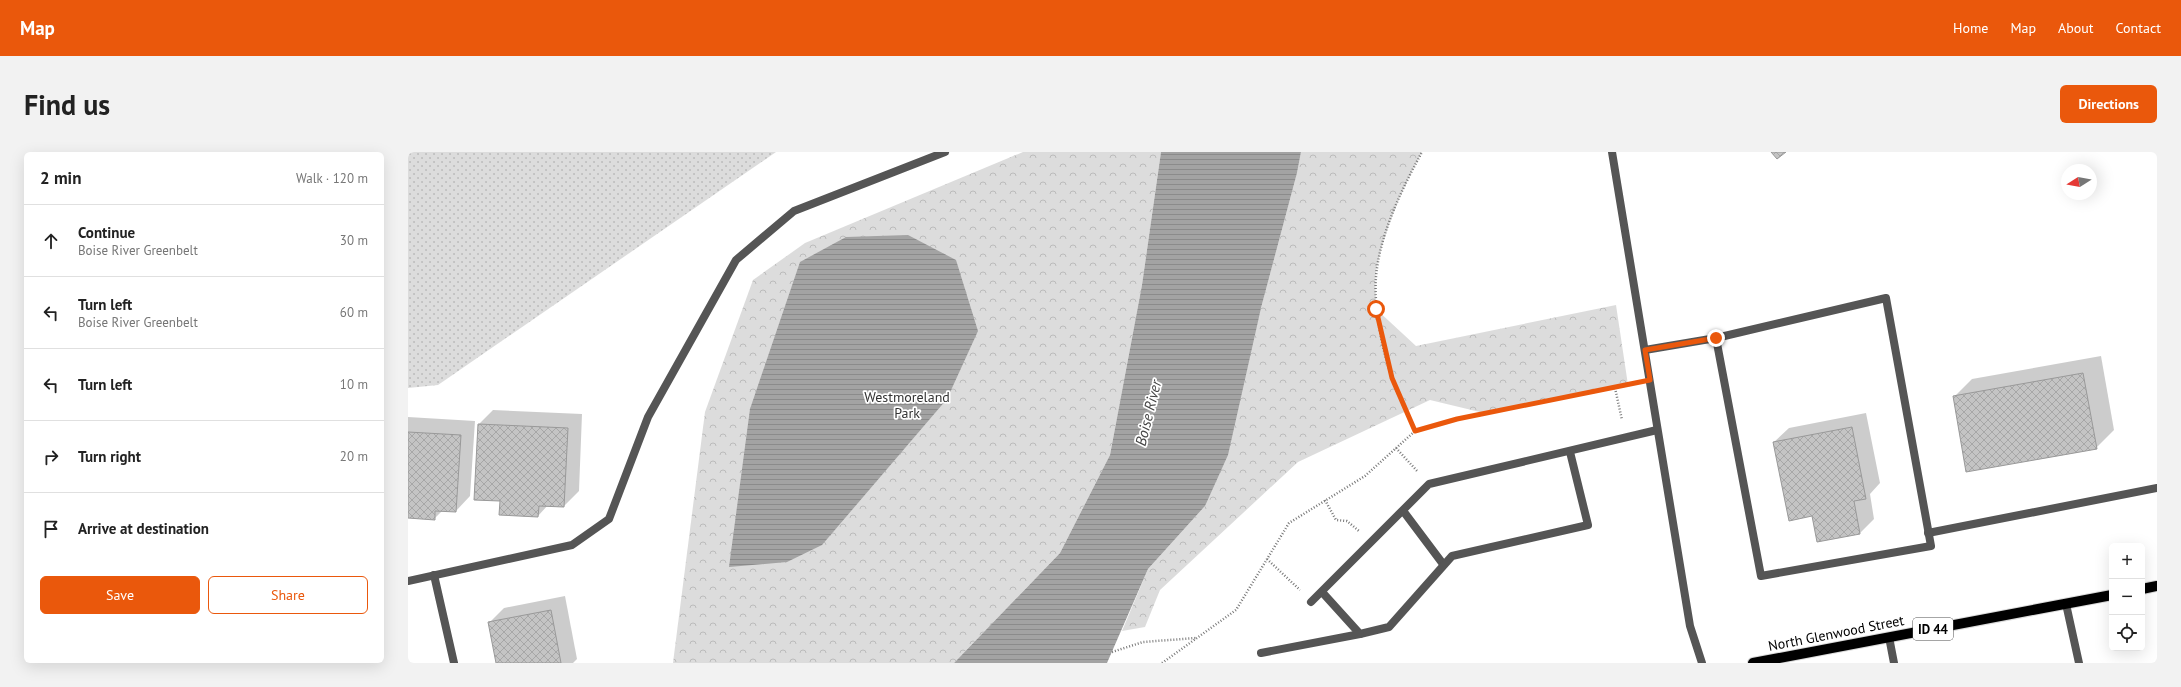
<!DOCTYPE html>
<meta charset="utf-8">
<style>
body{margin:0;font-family:"PT Sans",sans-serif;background:#f2f2f2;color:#222}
.controls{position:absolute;right:12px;bottom:12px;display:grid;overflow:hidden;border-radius:6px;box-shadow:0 4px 16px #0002}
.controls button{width:36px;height:36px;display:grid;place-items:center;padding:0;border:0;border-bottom:1px solid #e0e0e0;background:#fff;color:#222;font:20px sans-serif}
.compass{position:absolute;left:1653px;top:12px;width:36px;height:36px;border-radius:50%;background:#fff;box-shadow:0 4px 16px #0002;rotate:259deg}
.stop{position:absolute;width:12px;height:12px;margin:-9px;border:3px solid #ea580c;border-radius:50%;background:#fff}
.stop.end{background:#ea580c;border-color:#fff;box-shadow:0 1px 4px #0008}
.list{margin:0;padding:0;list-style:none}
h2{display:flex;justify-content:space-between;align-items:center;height:52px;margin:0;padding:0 16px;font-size:17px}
h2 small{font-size:13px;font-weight:400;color:#767676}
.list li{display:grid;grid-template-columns:26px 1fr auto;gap:12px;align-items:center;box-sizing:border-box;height:72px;padding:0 16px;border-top:1px solid #e0e0e0}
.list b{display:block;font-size:15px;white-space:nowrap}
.list p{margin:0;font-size:13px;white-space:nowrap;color:#767676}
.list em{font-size:13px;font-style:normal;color:#767676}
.actions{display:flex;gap:8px;padding:12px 16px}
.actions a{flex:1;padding:9px 0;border:1px solid #ea580c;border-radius:6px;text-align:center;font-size:14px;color:#ea580c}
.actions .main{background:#ea580c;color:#fff}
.icon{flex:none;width:22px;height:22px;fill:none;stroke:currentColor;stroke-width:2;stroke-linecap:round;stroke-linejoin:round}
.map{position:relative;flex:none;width:1749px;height:511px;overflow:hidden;border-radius:6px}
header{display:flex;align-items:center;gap:24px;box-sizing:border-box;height:56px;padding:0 20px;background:#ea580c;color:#fff}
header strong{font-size:19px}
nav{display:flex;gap:22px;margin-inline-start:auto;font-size:14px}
.intro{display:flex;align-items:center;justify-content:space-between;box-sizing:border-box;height:96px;padding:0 24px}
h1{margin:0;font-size:28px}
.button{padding:10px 18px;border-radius:6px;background:#ea580c;color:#fff;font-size:14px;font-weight:700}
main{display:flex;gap:24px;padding:0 24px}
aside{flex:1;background:#fff;border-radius:6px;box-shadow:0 4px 16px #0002}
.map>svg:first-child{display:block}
.grass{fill:url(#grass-dots)}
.forest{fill:url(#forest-crowns)}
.water{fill:url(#water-rules)}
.shadow{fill:#0003}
.building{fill:url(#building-cross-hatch);stroke:#999}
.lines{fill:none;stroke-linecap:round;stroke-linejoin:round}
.primary-casing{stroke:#dbdbdb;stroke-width:12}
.path{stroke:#777;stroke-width:2.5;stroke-dasharray:1 2;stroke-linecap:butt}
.service{stroke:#555;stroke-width:8}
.primary{stroke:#000;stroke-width:10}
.route{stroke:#ea580c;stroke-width:5}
.labels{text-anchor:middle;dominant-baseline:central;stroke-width:3.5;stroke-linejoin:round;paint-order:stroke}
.shield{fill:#fff;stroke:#4c4c4c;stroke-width:1}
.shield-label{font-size:13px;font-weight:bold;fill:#000}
.park-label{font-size:14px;fill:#333;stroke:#fff}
.street-label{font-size:14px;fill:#000;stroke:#fff}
.water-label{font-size:15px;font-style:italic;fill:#444;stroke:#fff}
</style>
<header>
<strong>Map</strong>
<nav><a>Home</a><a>Map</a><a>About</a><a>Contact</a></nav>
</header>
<div class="intro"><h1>Find us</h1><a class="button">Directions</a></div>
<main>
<aside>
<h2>2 min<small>Walk · 120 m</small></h2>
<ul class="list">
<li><svg class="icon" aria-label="ahead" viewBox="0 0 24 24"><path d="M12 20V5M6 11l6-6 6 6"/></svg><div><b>Continue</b><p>Boise River Greenbelt</p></div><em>30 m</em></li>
<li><svg class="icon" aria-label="left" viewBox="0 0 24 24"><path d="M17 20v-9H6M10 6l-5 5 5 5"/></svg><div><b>Turn left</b><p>Boise River Greenbelt</p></div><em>60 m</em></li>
<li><svg class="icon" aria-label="left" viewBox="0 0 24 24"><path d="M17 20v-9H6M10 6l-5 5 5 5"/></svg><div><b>Turn left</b></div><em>10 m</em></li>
<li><svg class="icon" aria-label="right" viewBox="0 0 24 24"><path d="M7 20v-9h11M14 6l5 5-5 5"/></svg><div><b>Turn right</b></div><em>20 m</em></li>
<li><svg class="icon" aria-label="arrive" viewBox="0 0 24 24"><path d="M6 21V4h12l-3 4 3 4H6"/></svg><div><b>Arrive at destination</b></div></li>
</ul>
<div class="actions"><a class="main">Save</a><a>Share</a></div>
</aside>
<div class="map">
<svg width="1749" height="511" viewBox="0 0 1749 511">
<defs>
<pattern id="grass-dots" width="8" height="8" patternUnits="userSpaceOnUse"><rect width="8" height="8" fill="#dcdcdc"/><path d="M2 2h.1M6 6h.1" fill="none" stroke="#bbb" stroke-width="1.8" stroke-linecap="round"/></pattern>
<pattern id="forest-crowns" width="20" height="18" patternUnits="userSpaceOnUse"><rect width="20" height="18" fill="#dcdcdc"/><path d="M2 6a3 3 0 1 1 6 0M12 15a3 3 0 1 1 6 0" fill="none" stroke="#bbb"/></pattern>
<pattern id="water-rules" width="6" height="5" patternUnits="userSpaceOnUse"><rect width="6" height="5" fill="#a3a3a3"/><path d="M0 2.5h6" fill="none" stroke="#8b8b8b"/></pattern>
<pattern id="building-cross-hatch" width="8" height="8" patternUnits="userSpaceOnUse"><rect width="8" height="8" fill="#c4c4c4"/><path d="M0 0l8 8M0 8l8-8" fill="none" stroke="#a7a7a7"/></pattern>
</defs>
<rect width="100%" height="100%" fill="#fff"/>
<polygon class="grass" points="0,0 368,0 30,233 0,236"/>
<g class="forest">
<polygon points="615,0 753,0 734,133 702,303 652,401 546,511 265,511 297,260 345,128 397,91"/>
<path d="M 893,0 L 1014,0 C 995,36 978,74 969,114 C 966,127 968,143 968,157 L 1008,194 L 1208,153 L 1220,233 L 1076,261 L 1022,248 L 890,310 L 752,438 L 737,475 L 714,479 L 740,417 L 797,354 L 853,156 L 889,21 Z"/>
</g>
<g class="water">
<polygon points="753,0 893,0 889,21 853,156 820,303 797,354 740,417 699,511 546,511 652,401 702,303 734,133"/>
<polygon points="500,83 548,108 570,179 539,247 414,393 379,410 321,415 342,257 392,110 438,85"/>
</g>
<g class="shadow">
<polygon points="1693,204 1706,278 1688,296 1546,245 1564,227"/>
<polygon points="85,258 174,262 171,339 156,354 140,353 130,364 93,348 67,347 71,272"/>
<polygon points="1458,261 1472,331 1462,342 1466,367 1452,381 1410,389 1405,363 1366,290 1381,276"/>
<polygon points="0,265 67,269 62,344 48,359 35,358 26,367 0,365"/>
<polygon points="157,444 169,507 165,511 89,511 81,471 96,456"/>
</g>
<g class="building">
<polygon points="1363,0 1378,0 1369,7"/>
<polygon points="1675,221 1689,297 1558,320 1545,244"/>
<polygon points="70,272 160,276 156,355 131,354 130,365 91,363 92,349 66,348"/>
<polygon points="1444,275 1458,347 1446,349 1452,382 1409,390 1404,364 1381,369 1365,290"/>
<polygon points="0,280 53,283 48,360 27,359 27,368 0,366"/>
<polygon points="143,458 153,511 88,511 80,470"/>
</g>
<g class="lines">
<defs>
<g id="primary">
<polyline points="1734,437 1749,434"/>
<polyline points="1345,511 1704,443"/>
</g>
</defs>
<use href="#primary" class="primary-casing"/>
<g class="path">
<polyline points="1207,236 1214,268"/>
<polyline points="1007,279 1049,267 1226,232"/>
<polyline points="988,296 1010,320"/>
<polyline points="917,348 928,368 939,369 951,379"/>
<polyline points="859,407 892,438"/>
<polyline points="704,500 735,490 788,486"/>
<path d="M 754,511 L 828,458 L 881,371 L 957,324 L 1007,279 C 999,261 990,244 984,226 C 973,195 964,148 969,116 C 975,75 995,35 1014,0"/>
</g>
<g class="service">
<polyline points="1204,0 1282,474 1294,511"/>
<polyline points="1237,198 1308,186 1478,146 1523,394 1353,424 1308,186"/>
<polyline points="996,360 1035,412"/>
<polyline points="1520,381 1749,336"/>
<polyline points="26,423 46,511"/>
<polyline points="0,429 164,393 201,367 240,265 328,108 386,59 537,0"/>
<polyline points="914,440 952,482 981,475 1044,404 1180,373 1162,300"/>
<polyline points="903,450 1021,332 1249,278"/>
<polyline points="1658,452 1671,511"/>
<polyline points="1481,485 1486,511"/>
<polyline points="853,501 952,482"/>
</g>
<use href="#primary" class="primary"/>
</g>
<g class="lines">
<polyline class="route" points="968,157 984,226 1007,279 1049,267 1242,228 1237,198 1308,186"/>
</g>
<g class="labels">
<rect class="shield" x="1505" y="466" width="40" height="22" rx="3"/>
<g class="shield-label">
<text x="1525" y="477">ID 44</text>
</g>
<g class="park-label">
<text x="499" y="245">Westmoreland<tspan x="499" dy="16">Park</tspan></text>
</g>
<g class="street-label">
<text transform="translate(1428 481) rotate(-11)">North Glenwood Street</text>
</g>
<g class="water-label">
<text transform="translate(740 261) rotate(-76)">Boise River</text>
</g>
</g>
</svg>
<div class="controls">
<button>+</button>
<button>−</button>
<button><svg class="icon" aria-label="locate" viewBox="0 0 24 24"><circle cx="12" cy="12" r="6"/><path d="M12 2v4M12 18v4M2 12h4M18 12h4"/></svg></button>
</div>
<svg class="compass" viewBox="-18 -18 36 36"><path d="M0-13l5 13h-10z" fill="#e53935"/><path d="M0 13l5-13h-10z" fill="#767676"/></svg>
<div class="stop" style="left:968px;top:157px"></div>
<div class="stop end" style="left:1308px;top:186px"></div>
</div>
</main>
